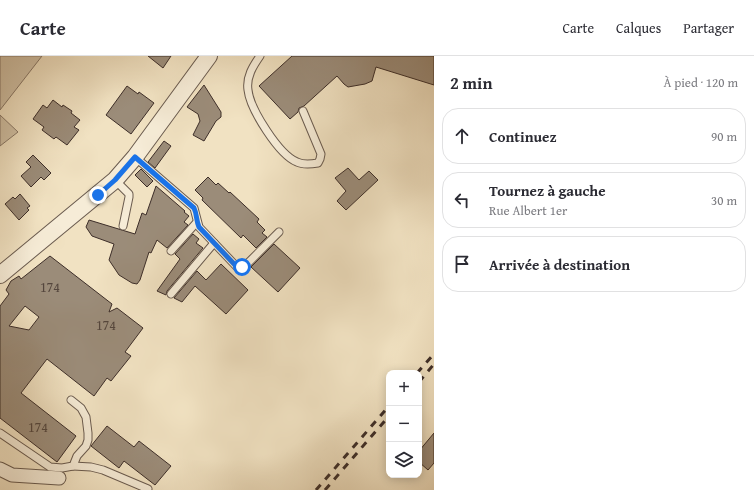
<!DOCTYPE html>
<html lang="fr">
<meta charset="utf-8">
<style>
body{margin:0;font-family:"Gentium Book Plus",serif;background:#f2f2f3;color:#2b2b33}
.controls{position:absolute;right:12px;bottom:12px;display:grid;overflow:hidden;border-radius:8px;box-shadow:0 2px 10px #0003}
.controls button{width:36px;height:36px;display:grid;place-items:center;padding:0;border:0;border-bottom:1px solid #e1e1e2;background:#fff;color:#2b2b33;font:20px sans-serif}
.stop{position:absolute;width:12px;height:12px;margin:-9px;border:3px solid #1a73e8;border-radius:50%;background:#fff}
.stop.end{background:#1a73e8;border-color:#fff;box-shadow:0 1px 4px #0008}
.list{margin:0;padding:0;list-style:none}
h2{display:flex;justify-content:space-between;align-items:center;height:52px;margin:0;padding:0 16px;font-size:17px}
h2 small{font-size:13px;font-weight:400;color:#7c7c81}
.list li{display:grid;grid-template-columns:26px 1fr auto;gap:12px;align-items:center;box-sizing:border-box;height:56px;margin:0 8px 8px;padding:0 8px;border:1px solid #e1e1e2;border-radius:16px}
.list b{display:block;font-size:15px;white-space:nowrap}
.list p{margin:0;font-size:13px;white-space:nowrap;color:#7c7c81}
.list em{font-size:13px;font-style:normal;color:#7c7c81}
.icon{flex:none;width:22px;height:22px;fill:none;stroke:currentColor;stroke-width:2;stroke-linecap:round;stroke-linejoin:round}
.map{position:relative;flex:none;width:434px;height:434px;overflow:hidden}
header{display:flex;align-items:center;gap:24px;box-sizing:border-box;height:56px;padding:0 20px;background:#fff;border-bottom:1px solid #e1e1e2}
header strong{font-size:19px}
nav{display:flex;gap:22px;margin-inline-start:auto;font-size:14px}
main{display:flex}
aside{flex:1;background:#fff}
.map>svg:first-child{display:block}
.green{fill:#d2c3a8;stroke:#887868}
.building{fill:#9b8c79;stroke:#3d2e29;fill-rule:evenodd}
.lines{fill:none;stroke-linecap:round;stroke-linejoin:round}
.service-casing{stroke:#6a5b4f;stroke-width:9}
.minor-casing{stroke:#6a5b4f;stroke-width:15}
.tertiary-casing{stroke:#6a5b4f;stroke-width:18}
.service{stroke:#f6ecd7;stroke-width:7}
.minor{stroke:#f6ecd7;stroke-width:13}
.tertiary{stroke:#f6ecd7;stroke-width:16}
.rail{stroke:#3d2e29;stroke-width:3;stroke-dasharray:7 7;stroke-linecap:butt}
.route{stroke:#1a73e8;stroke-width:5}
.labels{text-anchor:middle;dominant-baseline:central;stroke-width:3;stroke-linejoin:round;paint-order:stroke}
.number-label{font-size:14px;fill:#54463d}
</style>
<header>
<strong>Carte</strong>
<nav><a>Carte</a><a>Calques</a><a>Partager</a></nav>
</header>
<main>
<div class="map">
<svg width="434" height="434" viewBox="0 0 434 434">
<rect width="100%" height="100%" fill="#f1e2c2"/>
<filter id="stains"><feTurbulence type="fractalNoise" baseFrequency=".005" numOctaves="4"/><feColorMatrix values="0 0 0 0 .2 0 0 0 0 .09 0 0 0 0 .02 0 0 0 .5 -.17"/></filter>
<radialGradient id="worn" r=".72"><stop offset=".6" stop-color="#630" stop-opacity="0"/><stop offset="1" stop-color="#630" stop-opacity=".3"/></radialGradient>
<g class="green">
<polygon points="0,0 42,0 0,54"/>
<polygon points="0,59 18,76 0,90"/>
</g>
<g class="building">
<polygon points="148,0 171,0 163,12"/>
<polygon points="292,0 434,0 434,29 376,11 372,25 365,28 348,31 344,28 337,20 304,50 299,52 298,56 290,63 259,30"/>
<polygon points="204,29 221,56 221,61 216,65 204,85 193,79 200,65 198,58 187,51"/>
<polygon points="127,30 138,38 139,36 154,47 131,78 106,59"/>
<polygon points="53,44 62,51 63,49 72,55 71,57 80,64 74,71 79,74 67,89 56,81 54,83 42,74 44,71 33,63 43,49 47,52"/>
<polygon points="164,85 171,90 155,112 148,106"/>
<polygon points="33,99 51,117 44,124 41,121 31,131 21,120 31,111 26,106"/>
<polygon points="348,112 359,124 369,115 378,124 346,154 337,145 346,135 335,122"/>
<polygon points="141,113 153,125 147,131 135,119"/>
<polygon points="208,121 216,129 218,127 229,137 230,136 259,163 257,166 265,174 262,177 267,181 256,192 243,179 241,182 202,144 203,142 195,134"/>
<polygon points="156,130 185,155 184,156 189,160 184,166 188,169 167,192 157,184 151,197 149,196 140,224 137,228 132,227 119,219 109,204 114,188 92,180 86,171 89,164 135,178 142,157 146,159"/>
<polygon points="20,138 30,150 27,152 29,154 19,164 5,148 13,141 15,143"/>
<polygon points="193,178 199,183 196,187 203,192 167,235 166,239 157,235 180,203 175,198"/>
<polygon points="274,188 300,212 278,236 251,211"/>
<path d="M 50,200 L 112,248 L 109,256 L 117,252 L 143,272 L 125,296 L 131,300 L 111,325 L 107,322 L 94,340 L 47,303 L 21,337 L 76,380 L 57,406 L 0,362 L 0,250 L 9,238 L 6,234 L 11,225 L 19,220 L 21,223 ZM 25,250 L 39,261 L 29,274 L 9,270 Z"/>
<polygon points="221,208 248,234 226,258 195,230 182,246 174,242 197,215 206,224"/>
<polygon points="107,370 134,391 139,385 171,410 155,429 124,405 119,412 91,390"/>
<polygon points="434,377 434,407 428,414 419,406 419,395"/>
</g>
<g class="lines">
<defs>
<g id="service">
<path d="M 260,0 C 253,10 246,21 248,34 C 250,53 279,99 297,106 C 303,109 312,108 318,107 L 320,103 L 321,98 L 303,55"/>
<polyline points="135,101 194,152 199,171 236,210 242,211 246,209 279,176"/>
<polyline points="115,124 129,138 129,141 123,170"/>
<polyline points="171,195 197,166"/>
<polyline points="171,238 214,187"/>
<polyline points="0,377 50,411 62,412 73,410 77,400 86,390 88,384 88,377 86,361 81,352 71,344"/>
<polyline points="73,410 91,411 103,414 148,433"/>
</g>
<polyline id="minor" points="0,413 12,419 59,422"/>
<polyline id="tertiary" points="0,219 115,124 135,101 209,0"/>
</defs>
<use href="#service" class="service-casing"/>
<use href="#minor" class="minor-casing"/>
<use href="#tertiary" class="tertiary-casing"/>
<use href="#service" class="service"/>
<use href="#minor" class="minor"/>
<use href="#tertiary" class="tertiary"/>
<g class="rail">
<polyline points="417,317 434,298"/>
<polyline points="419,326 434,308"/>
<polyline points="316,434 389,350"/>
<polyline points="325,434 389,360"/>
</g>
</g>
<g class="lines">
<path class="route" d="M 98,139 L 115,124 L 135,101 L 194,152 C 197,158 196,164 199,171 L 236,210 L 242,211"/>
</g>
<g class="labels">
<g class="number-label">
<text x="50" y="231">174</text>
<text x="106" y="269">174</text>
<text x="38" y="371">174</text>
</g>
</g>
<rect width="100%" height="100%" filter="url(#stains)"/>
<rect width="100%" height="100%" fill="url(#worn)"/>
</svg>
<div class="controls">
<button>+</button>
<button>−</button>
<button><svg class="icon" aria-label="layers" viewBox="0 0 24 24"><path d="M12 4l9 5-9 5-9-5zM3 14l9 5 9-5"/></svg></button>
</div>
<div class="stop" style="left:242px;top:211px"></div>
<div class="stop end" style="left:98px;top:139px"></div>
</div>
<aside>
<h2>2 min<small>À pied · 120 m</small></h2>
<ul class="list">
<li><svg class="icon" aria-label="ahead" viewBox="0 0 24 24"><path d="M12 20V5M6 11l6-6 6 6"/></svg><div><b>Continuez</b></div><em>90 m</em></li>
<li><svg class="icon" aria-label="left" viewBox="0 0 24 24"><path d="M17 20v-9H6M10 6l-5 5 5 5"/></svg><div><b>Tournez à gauche</b><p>Rue Albert 1er</p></div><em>30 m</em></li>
<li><svg class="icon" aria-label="arrive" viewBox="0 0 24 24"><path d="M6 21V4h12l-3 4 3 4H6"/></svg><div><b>Arrivée à destination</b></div></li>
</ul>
</aside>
</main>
